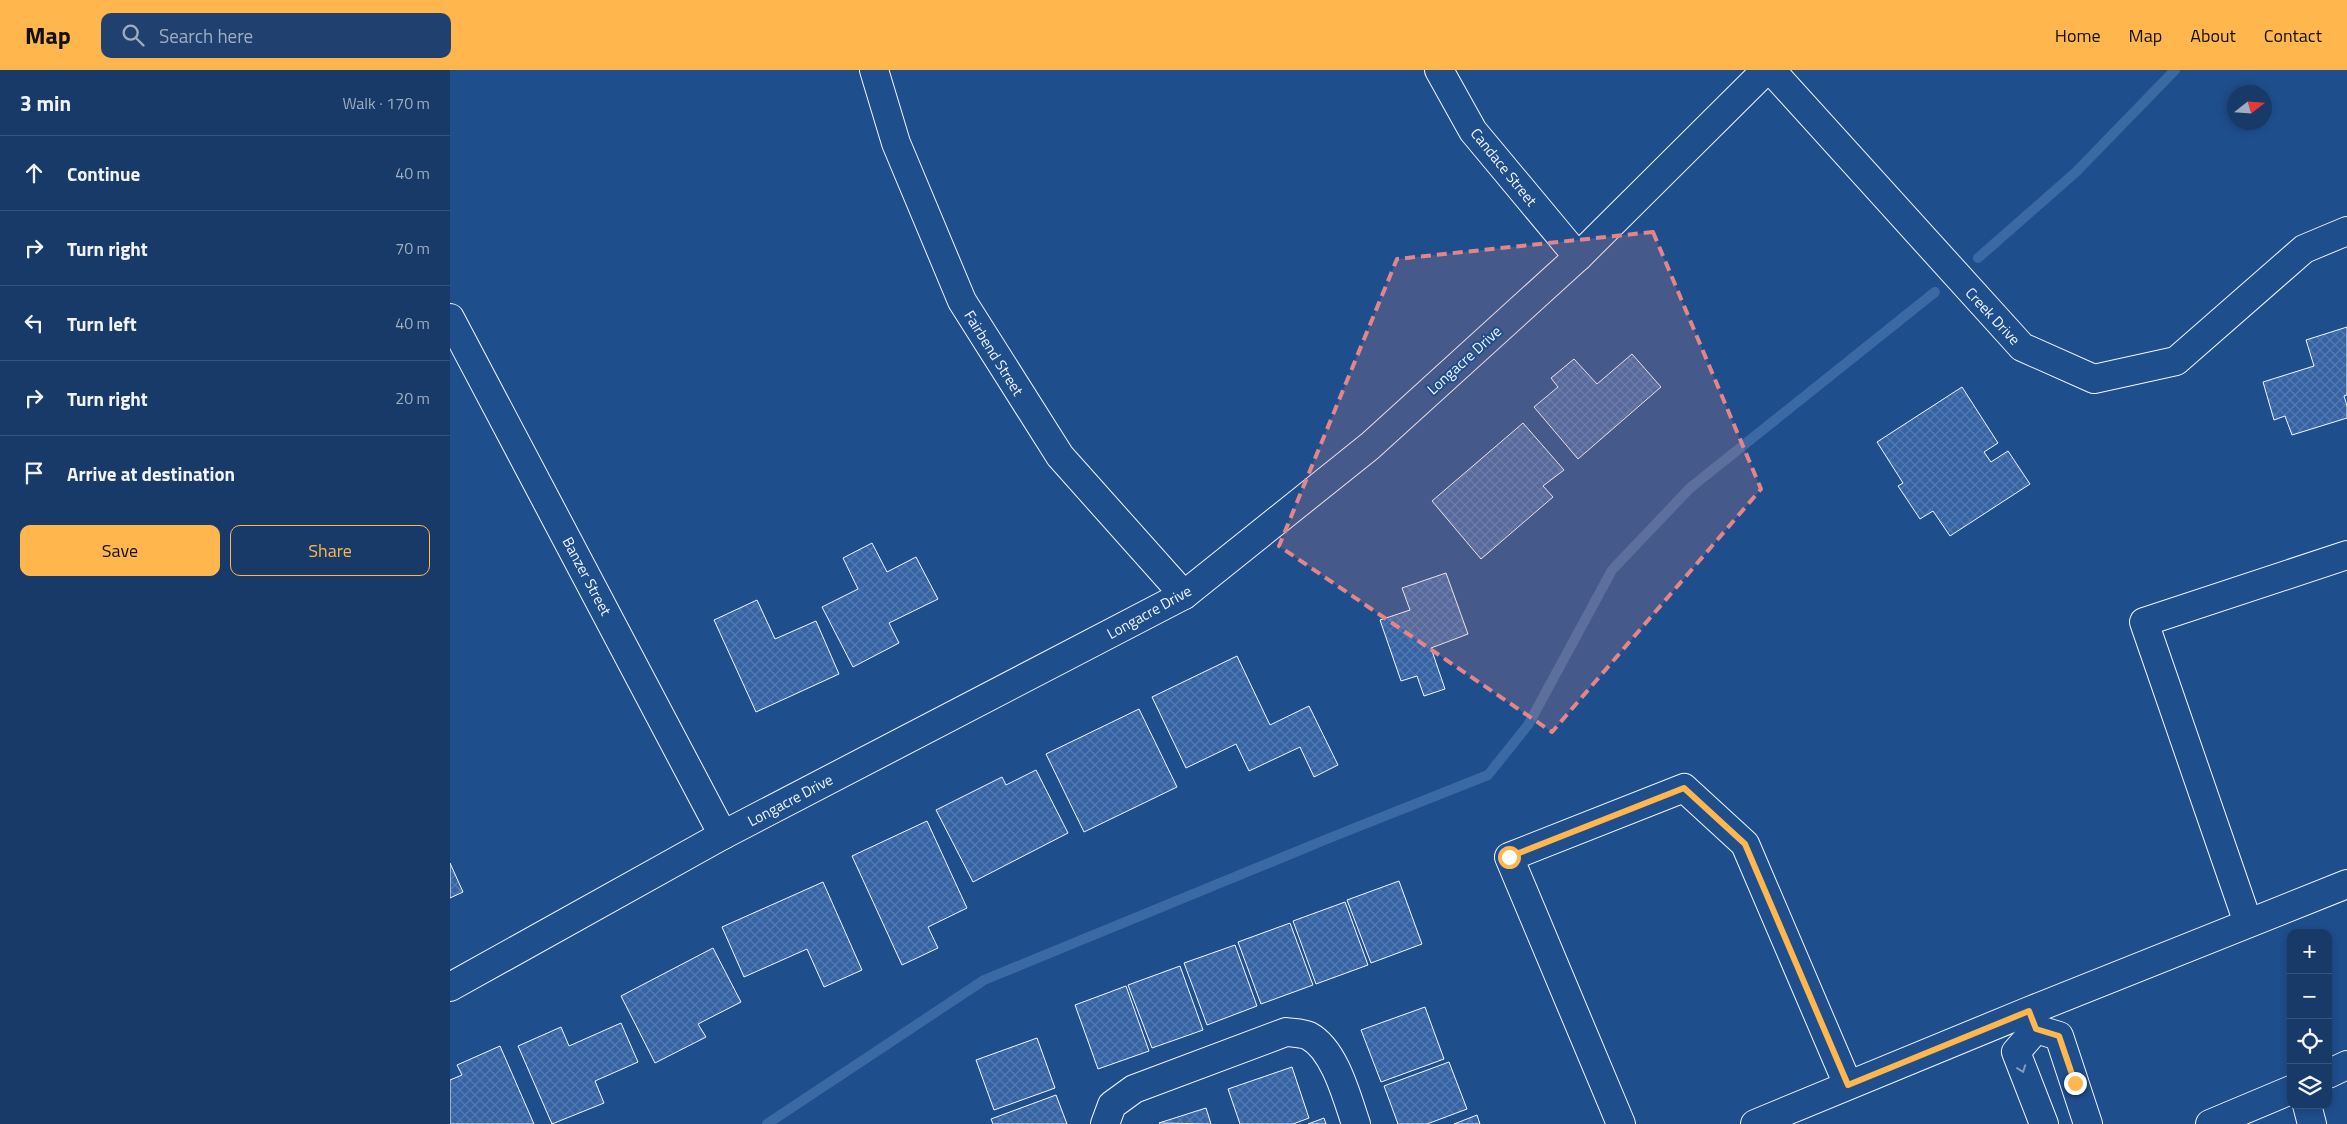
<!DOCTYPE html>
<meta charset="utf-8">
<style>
body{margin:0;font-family:"Titillium Web",sans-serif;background:#20416f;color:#f1f3f6}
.controls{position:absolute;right:15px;bottom:15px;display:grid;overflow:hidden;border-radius:10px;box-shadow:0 2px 8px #0003}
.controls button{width:45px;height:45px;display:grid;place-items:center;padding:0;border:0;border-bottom:1px solid #36547d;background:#173a69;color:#f1f3f6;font:25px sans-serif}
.compass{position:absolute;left:1777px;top:15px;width:45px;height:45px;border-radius:50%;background:#173a69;box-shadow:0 2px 8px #0003;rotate:73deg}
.stop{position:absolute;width:15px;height:15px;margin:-11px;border:4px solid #ffb74d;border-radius:50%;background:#fff}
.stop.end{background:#ffb74d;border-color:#fff;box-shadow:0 1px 5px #0008}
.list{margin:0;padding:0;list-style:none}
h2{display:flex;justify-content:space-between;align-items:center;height:65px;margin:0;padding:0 20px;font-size:21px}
h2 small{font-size:16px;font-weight:400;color:#9eadc0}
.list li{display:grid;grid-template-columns:32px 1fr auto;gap:15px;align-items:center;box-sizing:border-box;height:75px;padding:0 20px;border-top:1px solid #36547d}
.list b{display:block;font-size:19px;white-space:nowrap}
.list em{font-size:16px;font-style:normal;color:#9eadc0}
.actions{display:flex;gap:10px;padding:15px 20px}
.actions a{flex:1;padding:11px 0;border:1px solid #ffb74d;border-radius:10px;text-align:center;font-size:18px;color:#ffb74d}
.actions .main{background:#ffb74d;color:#111}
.icon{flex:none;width:28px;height:28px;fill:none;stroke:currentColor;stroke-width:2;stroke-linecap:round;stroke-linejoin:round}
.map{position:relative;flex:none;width:1897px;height:1054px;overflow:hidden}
header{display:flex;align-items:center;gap:30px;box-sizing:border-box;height:70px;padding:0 25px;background:#ffb74d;color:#111}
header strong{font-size:24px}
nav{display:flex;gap:28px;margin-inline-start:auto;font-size:18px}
.search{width:350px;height:45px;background:#20416f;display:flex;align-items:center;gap:12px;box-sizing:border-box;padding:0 18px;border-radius:10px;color:#9eadc0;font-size:19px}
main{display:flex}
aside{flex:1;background:#173a69}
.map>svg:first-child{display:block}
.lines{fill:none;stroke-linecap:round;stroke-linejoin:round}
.stream{stroke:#3b69a3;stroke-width:10}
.building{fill:url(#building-cross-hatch);stroke:#f2f6ff}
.minor-casing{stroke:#f2f6ff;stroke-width:30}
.minor{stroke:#1f4e8c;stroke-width:28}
.oneway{stroke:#7e9ac0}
.route{stroke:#ffb74d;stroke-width:6}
.marked{fill:#e38589;fill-opacity:0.2;stroke:#e38589;stroke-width:4;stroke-dasharray:10 6;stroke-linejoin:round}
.labels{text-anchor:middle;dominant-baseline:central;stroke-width:4;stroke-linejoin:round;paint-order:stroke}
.street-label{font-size:15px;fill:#f2f6ff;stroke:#1f4e8c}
</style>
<header>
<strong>Map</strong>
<div class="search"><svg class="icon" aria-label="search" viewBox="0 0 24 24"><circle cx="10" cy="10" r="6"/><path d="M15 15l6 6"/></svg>Search here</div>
<nav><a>Home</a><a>Map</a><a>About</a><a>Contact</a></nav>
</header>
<main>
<aside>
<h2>3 min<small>Walk · 170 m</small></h2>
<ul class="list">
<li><svg class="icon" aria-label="ahead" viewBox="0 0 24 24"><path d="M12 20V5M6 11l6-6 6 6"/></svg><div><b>Continue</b></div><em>40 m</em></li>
<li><svg class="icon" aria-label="right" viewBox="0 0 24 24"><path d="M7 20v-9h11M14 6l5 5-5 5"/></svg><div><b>Turn right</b></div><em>70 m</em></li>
<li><svg class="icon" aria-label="left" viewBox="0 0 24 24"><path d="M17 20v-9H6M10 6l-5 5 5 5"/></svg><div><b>Turn left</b></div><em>40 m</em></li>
<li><svg class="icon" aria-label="right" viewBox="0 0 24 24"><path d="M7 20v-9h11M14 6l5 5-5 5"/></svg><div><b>Turn right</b></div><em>20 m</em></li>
<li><svg class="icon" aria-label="arrive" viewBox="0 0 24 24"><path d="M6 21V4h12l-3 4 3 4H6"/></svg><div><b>Arrive at destination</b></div></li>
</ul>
<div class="actions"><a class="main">Save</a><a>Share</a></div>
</aside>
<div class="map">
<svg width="1897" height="1054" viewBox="0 0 1897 1054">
<defs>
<pattern id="building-cross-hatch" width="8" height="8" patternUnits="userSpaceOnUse" patternTransform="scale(1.25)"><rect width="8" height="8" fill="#3563a3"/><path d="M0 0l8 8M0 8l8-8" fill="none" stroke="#537ab1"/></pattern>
</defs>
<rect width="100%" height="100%" fill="#1f4e8c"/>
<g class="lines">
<g class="stream">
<polyline points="1528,188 1626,102 1725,0"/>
<polyline points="317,1054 534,910 882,767 1038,705 1078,655 1162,500 1240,418 1485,222"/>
</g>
</g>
<g class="building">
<polygon points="1897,257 1897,325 1894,326 1897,336 1897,348 1842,365 1835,346 1824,350 1813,312 1864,296 1856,270"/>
<polygon points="1182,284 1211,317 1128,389 1084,337 1108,317 1101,308 1124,289 1147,314"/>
<polygon points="1512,317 1548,373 1534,382 1541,392 1558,381 1580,414 1500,466 1483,441 1470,449 1448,416 1453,413 1427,372"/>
<polygon points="1073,353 1114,400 1093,416 1103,427 1031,489 982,431"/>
<polygon points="422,473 437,502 466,487 488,529 439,553 449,573 403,597 372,537 408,519 393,488"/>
<polygon points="996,503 1018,564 981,578 995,619 974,626 967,606 951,611 930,550 960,540 952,518"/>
<polygon points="307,530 325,569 366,551 389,604 306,642 264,550"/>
<polygon points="787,586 820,655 859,636 888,695 864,707 850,677 799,701 786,674 736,698 702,627"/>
<polygon points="689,639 727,717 634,762 596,684"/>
<polygon points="586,700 618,763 523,812 486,740 552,707 556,715"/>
<polygon points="477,751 517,838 478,857 488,878 452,895 402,786"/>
<polygon points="0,793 13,822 0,828"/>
<polygon points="949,811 972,874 921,893 897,830"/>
<polygon points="373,812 412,900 374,917 357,879 294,907 272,857"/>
<polygon points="895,832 918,895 866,914 843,851"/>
<polygon points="840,853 863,915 811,934 788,872"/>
<polygon points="785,875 807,936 757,955 734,893"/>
<polygon points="263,878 291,932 248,954 256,967 205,993 171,926"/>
<polygon points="730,896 753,960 702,978 678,915"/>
<polygon points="676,916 699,981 648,999 625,935"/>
<polygon points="975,937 994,989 931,1012 911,960"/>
<polygon points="171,953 188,992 145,1011 154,1033 102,1054 68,976 111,957 119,976"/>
<polygon points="587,968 605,1018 544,1040 526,990"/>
<polygon points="50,976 84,1054 0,1054 0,1010 12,1005 7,995"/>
<polygon points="999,992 1017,1039 977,1054 948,1054 934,1016"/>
<polygon points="842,997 859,1048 843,1054 790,1054 778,1019"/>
<polygon points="606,1025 617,1054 543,1054 541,1049"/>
<polygon points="756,1038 761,1054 709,1053"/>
<polygon points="1027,1045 1030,1054 1004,1054"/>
<polygon points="874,1048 876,1054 858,1054"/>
</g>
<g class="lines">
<defs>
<g id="minor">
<polyline points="424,0 446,73 512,231 610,386 734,525"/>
<polyline points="989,0 1023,61 1128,187"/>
<polyline points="1321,0 1572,277 1644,309 1726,291 1854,179 1897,161"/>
<polyline points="0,248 273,765"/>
<polyline points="1798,853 1694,552 1897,485"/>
<polyline points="0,917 273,765 734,525 920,376 1128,187 1316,0"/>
<polyline points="1586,959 1609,966 1638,1054"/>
<polyline points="1586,959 1566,982 1594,1054"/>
<polyline points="1878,1004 1897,995"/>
<polyline points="1857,1035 1862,1054"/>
<path d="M 655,1054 L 662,1035 L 684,1019 L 836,962 C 843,963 853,963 859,966 C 885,980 897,1028 906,1054"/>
<polyline points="1171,1054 1059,787 1234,718 1295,774 1398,1015"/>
<polyline points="1305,1054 1579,941 1897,814"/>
<polyline points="1760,1054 1841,1020"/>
</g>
</defs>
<use href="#minor" class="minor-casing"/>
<use href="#minor" class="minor"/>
</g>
<defs><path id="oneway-chevron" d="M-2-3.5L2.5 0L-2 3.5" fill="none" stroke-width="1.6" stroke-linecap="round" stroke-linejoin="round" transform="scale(1.25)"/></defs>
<use class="oneway" href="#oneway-chevron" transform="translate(1572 999) rotate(70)"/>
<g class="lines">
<polyline class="route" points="1059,787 1234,718 1295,774 1398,1015 1579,941 1586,959 1609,966 1625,1013"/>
</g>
<path class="marked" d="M 1203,162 L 1311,419 L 1102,662 L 829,476 L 947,189 Z"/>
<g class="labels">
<g class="street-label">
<text transform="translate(1054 97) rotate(51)">Candace Street</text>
<text transform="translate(1543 246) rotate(47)">Creek Drive</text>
<text transform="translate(544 283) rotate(58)">Fairbend Street</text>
<text transform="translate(1014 290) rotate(-42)">Longacre Drive</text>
<text transform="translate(137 506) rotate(62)">Banzer Street</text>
<text transform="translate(699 542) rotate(-29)">Longacre Drive</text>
<text transform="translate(340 730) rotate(-28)">Longacre Drive</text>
</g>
</g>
</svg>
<div class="controls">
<button>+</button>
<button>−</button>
<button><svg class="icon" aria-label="locate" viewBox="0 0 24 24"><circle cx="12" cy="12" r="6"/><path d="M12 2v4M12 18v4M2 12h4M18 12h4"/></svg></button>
<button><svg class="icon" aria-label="layers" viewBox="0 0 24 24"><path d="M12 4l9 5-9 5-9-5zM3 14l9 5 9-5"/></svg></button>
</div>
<svg class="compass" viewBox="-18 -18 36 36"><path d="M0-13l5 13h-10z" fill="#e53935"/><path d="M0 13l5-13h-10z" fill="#9eadc0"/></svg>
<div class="stop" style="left:1059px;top:787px"></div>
<div class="stop end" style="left:1625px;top:1013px"></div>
</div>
</main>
